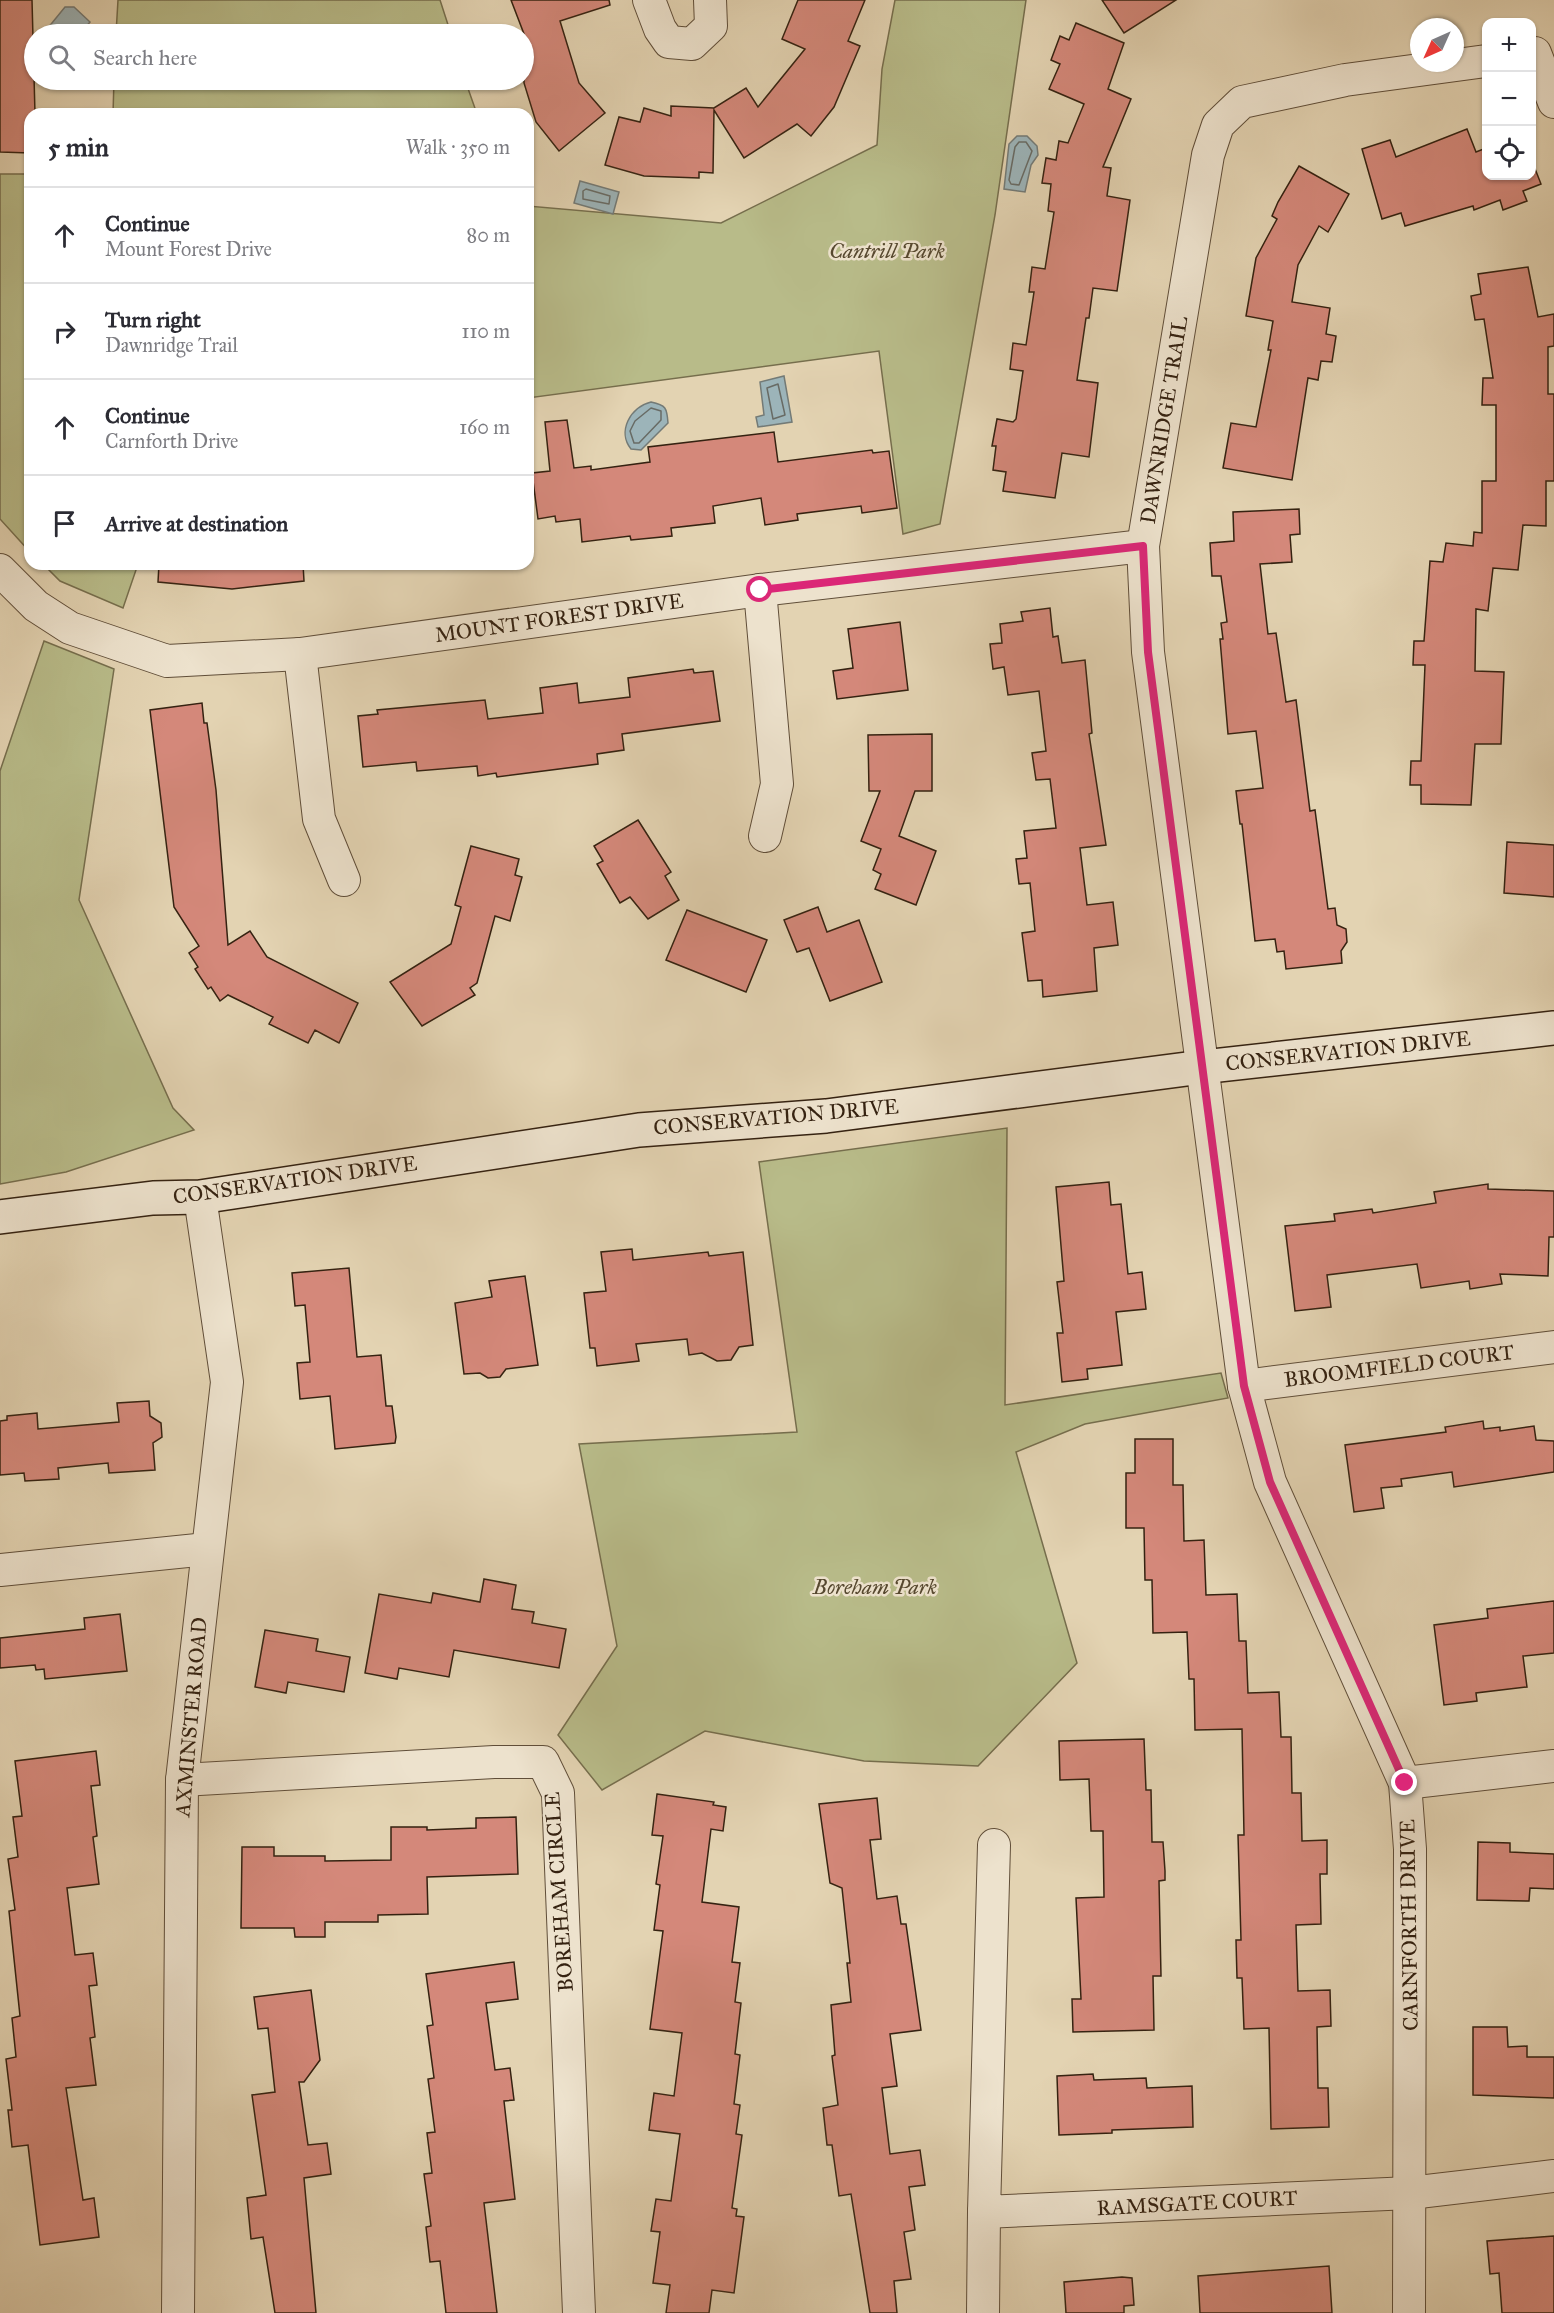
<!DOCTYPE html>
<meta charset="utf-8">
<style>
body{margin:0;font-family:"IM FELL Great Primer",serif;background:#f7f7f7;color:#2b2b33}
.controls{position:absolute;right:18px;top:18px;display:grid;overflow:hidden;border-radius:12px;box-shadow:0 2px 4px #0004}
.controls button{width:54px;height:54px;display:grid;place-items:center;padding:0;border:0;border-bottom:2px solid #e1e1e2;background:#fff;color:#2b2b33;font:30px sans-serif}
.compass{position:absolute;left:1410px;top:18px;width:54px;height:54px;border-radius:50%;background:#fff;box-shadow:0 2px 4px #0004;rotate:225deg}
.stop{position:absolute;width:18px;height:18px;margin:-14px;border:4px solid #db2777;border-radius:50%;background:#fff}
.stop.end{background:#db2777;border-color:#fff;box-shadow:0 2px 6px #0008}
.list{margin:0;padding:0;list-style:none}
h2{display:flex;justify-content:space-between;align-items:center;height:78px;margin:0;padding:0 24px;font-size:26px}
h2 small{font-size:20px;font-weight:400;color:#7c7c81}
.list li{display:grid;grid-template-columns:39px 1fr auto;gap:18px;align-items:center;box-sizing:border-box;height:96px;padding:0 24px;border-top:2px solid #e1e1e2}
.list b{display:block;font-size:22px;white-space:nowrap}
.list p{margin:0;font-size:20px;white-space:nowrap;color:#7c7c81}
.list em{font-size:20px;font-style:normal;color:#7c7c81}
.icon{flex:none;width:33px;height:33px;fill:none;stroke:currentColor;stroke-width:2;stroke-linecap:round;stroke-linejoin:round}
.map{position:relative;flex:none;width:1554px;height:2313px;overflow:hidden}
.search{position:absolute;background:#fff;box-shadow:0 2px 4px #0004;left:24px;top:24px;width:510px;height:66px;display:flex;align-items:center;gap:15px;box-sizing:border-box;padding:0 21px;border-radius:33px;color:#7c7c81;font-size:22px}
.panel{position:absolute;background:#fff;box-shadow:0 2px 4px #0004;left:24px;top:108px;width:510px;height:462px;border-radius:18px}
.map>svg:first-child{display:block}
.green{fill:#b8bb89;stroke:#766e4d;stroke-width:1.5}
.water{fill:#9cb4b9;stroke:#737a76;stroke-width:1.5}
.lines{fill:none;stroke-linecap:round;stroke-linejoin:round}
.shore{stroke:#686b65;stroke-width:1.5}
.building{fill:#d4887a;stroke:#352211;stroke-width:1.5}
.street-casing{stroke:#604e39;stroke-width:34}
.secondary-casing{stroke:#352211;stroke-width:36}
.street{stroke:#ede2cd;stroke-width:32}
.secondary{stroke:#ede2cd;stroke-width:33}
.route{stroke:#db2777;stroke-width:8}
.labels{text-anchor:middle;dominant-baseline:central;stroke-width:5;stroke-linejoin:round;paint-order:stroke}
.park-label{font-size:21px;font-style:italic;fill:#56482f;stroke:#ede2cd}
.street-label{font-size:21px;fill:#352211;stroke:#ede2cd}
</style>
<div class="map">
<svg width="1554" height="2313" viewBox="0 0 1554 2313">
<rect width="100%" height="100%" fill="#e3d3b2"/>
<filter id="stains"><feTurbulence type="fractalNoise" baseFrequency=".00333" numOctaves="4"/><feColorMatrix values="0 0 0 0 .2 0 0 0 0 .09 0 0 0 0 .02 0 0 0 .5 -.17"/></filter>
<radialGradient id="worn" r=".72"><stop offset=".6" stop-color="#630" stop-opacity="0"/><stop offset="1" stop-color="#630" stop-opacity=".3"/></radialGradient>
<g class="green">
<polygon points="118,0 440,0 451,34 116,34"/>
<polygon points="895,0 1026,0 995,215 940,524 903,534 879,351 528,398 528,206 721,223 877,145 882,69"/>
<polygon points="114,80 465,80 477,114 113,114"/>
<polygon points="0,174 30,174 30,552 0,519"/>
<polygon points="43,564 138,564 123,608 60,581"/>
<polygon points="44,641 114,669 79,900 173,1108 194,1130 66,1172 0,1184 0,771"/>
<polygon points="1007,1128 1005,1405 1221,1373 1228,1398 1085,1424 1016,1452 1077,1663 978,1766 864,1761 705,1731 602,1790 558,1735 617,1646 579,1444 797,1432 759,1162"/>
</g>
<g class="water">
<polygon points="65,7 74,7 90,22 80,34 43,34"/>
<polygon points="1017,136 1027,136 1037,146 1038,155 1031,165 1025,192 1004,189 1009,144"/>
<polygon points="580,181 619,192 613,214 574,203"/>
<polygon points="784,376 792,422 758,427 756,417 764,415 760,382"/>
<path d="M 651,402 C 666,405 667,408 668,423 L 641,450 L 631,449 C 617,432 630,407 651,402 Z"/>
</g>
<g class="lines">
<g class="shore">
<polygon points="1019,142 1026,142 1032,151 1019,185 1011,184 1009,180 1015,147"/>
<polygon points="586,189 610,196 609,204 583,199 583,191"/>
<polygon points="778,384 785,415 773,419 767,388"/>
<polygon points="651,408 661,411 661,420 639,443 634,443 630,431 635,421"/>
</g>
</g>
<g class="building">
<polygon points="0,0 32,0 35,114 30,114 30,153 0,152"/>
<polygon points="511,0 609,0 610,5 560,21 579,83 605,113 559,151 536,122 524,83 524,34"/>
<polygon points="798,0 865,0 848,41 860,46 834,107 811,136 797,124 744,158 714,110 713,173 699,172 699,178 644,176 605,165 619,117 640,122 644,108 671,116 671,106 714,108 746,88 758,107 805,49 782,39"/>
<polygon points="1102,0 1176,0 1124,33"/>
<polygon points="1076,23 1124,43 1108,89 1131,99 1103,167 1111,168 1107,196 1130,200 1117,291 1093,288 1089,318 1086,318 1077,380 1098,383 1089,457 1062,453 1055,498 1003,491 1006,472 993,470 996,446 992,446 997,419 1013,422 1016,419 1023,371 1010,369 1013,343 1026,345 1034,292 1029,292 1032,267 1045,269 1054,212 1048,211 1051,184 1042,183 1046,158 1056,160 1059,141 1068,143 1084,104 1049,89 1060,64 1051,60 1060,36 1069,40"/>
<polygon points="1467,129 1476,152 1486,148 1486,176 1532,176 1532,161 1541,184 1523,191 1527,201 1503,210 1500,200 1474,210 1473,206 1405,226 1401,213 1382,219 1362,149 1390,140 1396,157"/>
<polygon points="1299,166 1349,194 1328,232 1319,226 1298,265 1292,302 1330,308 1326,334 1336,336 1332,362 1321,361 1318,380 1308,378 1292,480 1223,468 1231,423 1256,427 1271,350 1268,350 1273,321 1246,316 1256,258 1277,219 1272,216 1278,202"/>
<polygon points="1528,267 1538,317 1554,314 1554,346 1548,347 1548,394 1554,394 1554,481 1546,481 1546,526 1523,525 1518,570 1493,568 1488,611 1476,609 1475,671 1504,672 1501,744 1475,744 1471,805 1421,804 1421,785 1410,785 1411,761 1421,761 1425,665 1413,665 1414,641 1424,641 1430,561 1443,562 1446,543 1473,546 1474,532 1482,533 1482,481 1496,481 1496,405 1482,405 1483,378 1493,378 1484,319 1475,320 1471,296 1481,294 1478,274"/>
<polygon points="567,420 574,468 591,466 591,470 650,462 648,447 774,432 778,462 872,450 873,453 889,451 897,508 862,513 861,506 797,514 798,520 765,525 761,498 713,506 715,523 671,528 672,536 631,540 630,536 582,542 580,519 556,522 555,516 538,519 532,473 550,471 545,422"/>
<polygon points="1299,509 1300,534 1290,535 1292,562 1260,564 1268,634 1276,633 1286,702 1296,700 1310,811 1315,810 1328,909 1335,908 1337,925 1346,929 1347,942 1341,951 1342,963 1286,969 1284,951 1277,952 1275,939 1255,941 1242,824 1240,824 1236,791 1263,788 1256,731 1228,734 1220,639 1223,639 1221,623 1227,622 1221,576 1212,576 1210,543 1234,541 1233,512"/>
<polygon points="159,564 303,564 304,581 232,589 158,582"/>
<polygon points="1050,608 1053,637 1058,636 1062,663 1085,660 1092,733 1089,734 1106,845 1080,848 1087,905 1113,902 1118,945 1094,948 1097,991 1043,997 1042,980 1028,981 1022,933 1035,931 1030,883 1019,884 1016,859 1027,858 1024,831 1056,828 1050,779 1036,780 1032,753 1046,751 1039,691 1008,695 1004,667 993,669 990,644 1002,643 1000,624 1023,621 1021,612"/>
<polygon points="900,622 908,690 837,699 833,671 853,668 848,629"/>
<polygon points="693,669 694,673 713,671 720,721 622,734 624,750 597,754 598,764 497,777 496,773 478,776 477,766 417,771 416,762 363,767 358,716 378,714 377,710 485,700 488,719 543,713 540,688 577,683 579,703 630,697 628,678"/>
<polygon points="202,703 204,723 207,723 216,790 228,945 250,931 267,957 358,1003 339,1043 315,1030 308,1043 269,1024 273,1017 228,995 220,1001 211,987 208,989 195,969 198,967 189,953 199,946 174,907 150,710"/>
<polygon points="932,734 932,791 915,791 899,836 936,851 916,905 875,889 881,874 873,870 881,849 861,841 880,791 869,791 868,735"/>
<polygon points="638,820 671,872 665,876 679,900 648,919 630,897 620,903 597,864 603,861 594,846"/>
<polygon points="1507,842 1554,845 1554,897 1504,893"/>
<polygon points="471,846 519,859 515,875 522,877 510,921 495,916 477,983 470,988 475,995 422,1026 390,982 451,944 461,907 455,905"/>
<polygon points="818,907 827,932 859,920 882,982 830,1001 809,948 797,952 784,920"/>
<polygon points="687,910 767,940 746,992 666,960"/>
<polygon points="1109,1182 1111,1205 1121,1204 1128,1274 1142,1272 1146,1309 1116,1312 1122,1365 1087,1369 1088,1379 1062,1382 1057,1333 1063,1333 1057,1282 1064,1281 1056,1187"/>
<polygon points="1488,1184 1488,1189 1554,1191 1554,1237 1549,1237 1548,1276 1500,1274 1502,1284 1470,1289 1469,1281 1421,1288 1417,1264 1327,1275 1331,1307 1295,1311 1285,1226 1335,1221 1334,1214 1372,1209 1373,1213 1436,1203 1434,1192"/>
<polygon points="632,1249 633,1260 708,1252 709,1256 743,1252 753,1345 739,1347 731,1360 717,1361 702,1353 689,1355 687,1339 636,1344 639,1361 597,1366 595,1348 590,1348 584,1293 606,1291 601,1252"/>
<polygon points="349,1268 357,1357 381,1355 386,1406 392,1406 396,1437 395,1443 335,1449 330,1396 300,1399 297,1363 310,1362 305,1305 295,1306 292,1273"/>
<polygon points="525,1276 538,1365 506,1369 500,1377 488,1378 480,1373 464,1374 455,1303 492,1297 489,1281"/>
<polygon points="149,1401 150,1416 161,1423 162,1437 153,1443 155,1470 109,1473 108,1463 58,1468 59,1479 25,1481 24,1473 0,1475 0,1421 7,1420 7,1416 37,1413 38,1429 119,1422 117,1403"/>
<polygon points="1483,1421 1484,1429 1500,1427 1500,1431 1534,1426 1536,1440 1554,1441 1554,1472 1454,1487 1452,1472 1401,1479 1402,1486 1381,1488 1384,1508 1354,1512 1345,1445 1446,1432 1445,1427"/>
<polygon points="1135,1439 1173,1439 1173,1485 1183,1485 1184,1541 1204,1540 1206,1595 1237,1594 1239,1641 1246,1641 1248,1693 1279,1692 1281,1737 1291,1737 1292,1793 1301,1793 1302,1841 1327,1840 1327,1874 1320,1874 1321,1924 1296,1925 1298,1991 1330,1990 1331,2026 1317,2027 1318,2088 1328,2088 1329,2127 1271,2129 1269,2028 1244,2029 1242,1978 1237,1978 1236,1940 1241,1940 1238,1835 1244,1835 1242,1729 1195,1730 1194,1679 1189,1679 1187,1632 1153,1633 1152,1580 1145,1580 1144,1528 1126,1528 1126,1473 1135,1473"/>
<polygon points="484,1579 516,1585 512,1609 534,1612 532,1623 566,1629 559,1668 454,1650 449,1677 399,1668 397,1679 365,1673 379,1594 431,1603 433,1593 480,1602"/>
<polygon points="1554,1601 1554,1653 1523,1656 1527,1687 1476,1693 1477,1701 1444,1705 1434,1625 1488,1618 1487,1609"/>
<polygon points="120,1614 127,1671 45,1679 44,1669 36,1670 35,1665 0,1668 0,1638 85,1629 84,1618"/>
<polygon points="265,1630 318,1639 316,1651 350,1657 344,1692 288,1682 286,1693 255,1687"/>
<polygon points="1144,1739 1146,1790 1151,1790 1152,1842 1163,1842 1165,1871 1165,1880 1159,1881 1161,1976 1153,1976 1154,2030 1073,2032 1072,1999 1081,1999 1076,1898 1104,1897 1103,1831 1091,1831 1089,1779 1060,1780 1059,1741"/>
<polygon points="96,1751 100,1785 91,1786 97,1836 93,1837 99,1884 67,1888 75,1955 93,1953 97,1985 89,1986 95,2037 90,2038 96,2085 66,2088 83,2200 94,2198 99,2237 40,2245 28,2145 12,2147 8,2110 12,2110 6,2059 16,2057 12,2018 20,2016 9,1911 15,1910 8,1859 18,1857 13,1817 22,1816 15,1761"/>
<polygon points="657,1794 714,1802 713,1805 726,1807 723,1831 711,1829 702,1902 739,1907 732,1962 740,1963 735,2002 741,2003 735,2054 740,2055 734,2104 740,2105 736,2134 742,2135 732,2208 737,2209 736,2216 744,2217 734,2293 712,2290 709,2313 666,2313 670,2285 653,2283 660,2232 651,2231 656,2199 671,2201 680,2134 649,2130 654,2093 674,2096 682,2033 650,2029 663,1931 654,1930 660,1885 656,1884 663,1836 652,1835"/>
<polygon points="877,1798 881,1839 870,1840 877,1899 897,1896 901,1924 906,1924 921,2030 890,2034 897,2086 882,2088 890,2154 920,2150 925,2185 909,2187 915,2230 904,2232 911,2279 894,2281 897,2313 870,2313 851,2194 839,2196 832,2145 827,2145 823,2108 838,2105 832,2056 835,2055 831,2005 851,2002 847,1963 850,1963 842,1888 830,1883 819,1804"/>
<polygon points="516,1817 518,1874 427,1877 428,1914 378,1915 378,1922 325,1922 325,1937 295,1937 294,1928 241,1928 242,1847 274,1847 274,1856 325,1856 325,1861 391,1860 391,1827 427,1827 427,1830 476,1828 476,1818"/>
<polygon points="1478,1842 1510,1843 1510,1852 1554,1854 1554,1889 1530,1888 1529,1901 1477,1900"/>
<polygon points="514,1962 518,1999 486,2003 495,2070 510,2068 514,2100 504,2101 515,2199 484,2203 497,2313 446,2313 440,2261 430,2262 426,2227 431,2226 424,2174 432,2173 427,2133 435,2132 428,2079 434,2078 427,2026 433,2025 426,1974"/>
<polygon points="311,1990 320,2060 304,2082 299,2082 308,2145 327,2143 331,2174 304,2178 316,2313 275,2313 263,2237 251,2239 247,2198 266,2195 252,2095 275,2092 268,2028 258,2029 254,1997"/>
<polygon points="1473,2027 1507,2027 1508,2047 1527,2046 1527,2057 1554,2057 1554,2098 1473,2095"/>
<polygon points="1093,2074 1094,2080 1146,2078 1147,2088 1192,2086 1193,2127 1112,2130 1112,2133 1059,2135 1057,2076"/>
<polygon points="1554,2236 1554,2313 1502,2313 1499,2273 1490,2274 1487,2241"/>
<polygon points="1329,2266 1332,2313 1200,2313 1198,2276"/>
<polygon points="1122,2277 1132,2278 1134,2305 1124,2306 1124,2313 1066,2313 1064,2282"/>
</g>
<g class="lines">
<defs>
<g id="street">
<polyline points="649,0 660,29 669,42 692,44 711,26 710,0"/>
<polyline points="1535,53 1554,102"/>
<polyline points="0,570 36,606 70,628 167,661 300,654 760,590 1143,546"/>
<polyline points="760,590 777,784 765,836"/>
<polyline points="300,654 319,819 344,880"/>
<polyline points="1244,1386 1554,1347"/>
<polyline points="0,1570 207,1549"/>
<polyline points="182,1780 494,1762 543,1762 558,1793 579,2313"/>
<polyline points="1405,1783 1554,1766"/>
<polyline points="994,1845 984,2212 1410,2193 1554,2176"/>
<polyline points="178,2313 182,1780 227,1382 200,1197"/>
<polyline points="983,2313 984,2212"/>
<polyline points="1409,2313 1410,1849 1405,1783 1270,1482 1244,1386 1148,652 1143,546 1208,155 1218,125 1242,102 1345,80 1486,61"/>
</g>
<polyline id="secondary" points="0,1217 153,1198 200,1197 639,1130 826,1116 1202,1067 1554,1028"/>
</defs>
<use href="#street" class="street-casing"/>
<use href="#secondary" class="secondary-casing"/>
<use href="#street" class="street"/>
<use href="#secondary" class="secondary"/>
</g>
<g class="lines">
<polyline class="route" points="760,590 1143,546 1148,652 1244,1386 1270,1482 1405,1783"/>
</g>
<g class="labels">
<g class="park-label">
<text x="887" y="251">Cantrill Park</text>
<text x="875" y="1587">Boreham Park</text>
</g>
<g class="street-label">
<text transform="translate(1164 420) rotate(-81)">DAWNRIDGE TRAIL</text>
<text transform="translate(559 618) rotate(-8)">MOUNT FOREST DRIVE</text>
<text transform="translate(1348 1051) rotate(-6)">CONSERVATION DRIVE</text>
<text transform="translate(776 1117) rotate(-5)">CONSERVATION DRIVE</text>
<text transform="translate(295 1180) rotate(-8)">CONSERVATION DRIVE</text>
<text transform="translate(1399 1366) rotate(-7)">BROOMFIELD COURT</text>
<text transform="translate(191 1717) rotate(-85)">AXMINSTER ROAD</text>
<text transform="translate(559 1892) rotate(-94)">BOREHAM CIRCLE</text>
<text transform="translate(1409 1925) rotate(-91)">CARNFORTH DRIVE</text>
<text transform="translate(1197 2203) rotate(-3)">RAMSGATE COURT</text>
</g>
</g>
<rect width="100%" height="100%" filter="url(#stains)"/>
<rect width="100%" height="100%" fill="url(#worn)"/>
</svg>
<div class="controls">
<button>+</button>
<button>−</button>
<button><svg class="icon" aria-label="locate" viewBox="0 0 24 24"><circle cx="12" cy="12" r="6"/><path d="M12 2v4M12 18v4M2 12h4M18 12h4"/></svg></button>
</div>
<svg class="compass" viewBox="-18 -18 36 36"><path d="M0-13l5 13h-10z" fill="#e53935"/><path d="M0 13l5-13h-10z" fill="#7c7c81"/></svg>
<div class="stop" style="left:760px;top:590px"></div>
<div class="stop end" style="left:1405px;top:1783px"></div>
<div class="search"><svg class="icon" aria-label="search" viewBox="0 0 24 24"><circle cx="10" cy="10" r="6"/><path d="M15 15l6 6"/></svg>Search here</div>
<section class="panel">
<h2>5 min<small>Walk · 350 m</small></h2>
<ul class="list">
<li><svg class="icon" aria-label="ahead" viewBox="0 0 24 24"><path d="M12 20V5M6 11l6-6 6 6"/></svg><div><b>Continue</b><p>Mount Forest Drive</p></div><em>80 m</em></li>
<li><svg class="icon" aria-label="right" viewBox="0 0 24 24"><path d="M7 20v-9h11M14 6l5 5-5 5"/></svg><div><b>Turn right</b><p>Dawnridge Trail</p></div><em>110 m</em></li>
<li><svg class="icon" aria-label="ahead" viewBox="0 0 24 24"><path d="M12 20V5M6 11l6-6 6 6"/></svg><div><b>Continue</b><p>Carnforth Drive</p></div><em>160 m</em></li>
<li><svg class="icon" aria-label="arrive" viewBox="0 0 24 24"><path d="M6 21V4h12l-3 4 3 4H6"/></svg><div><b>Arrive at destination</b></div></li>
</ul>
</section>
</div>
